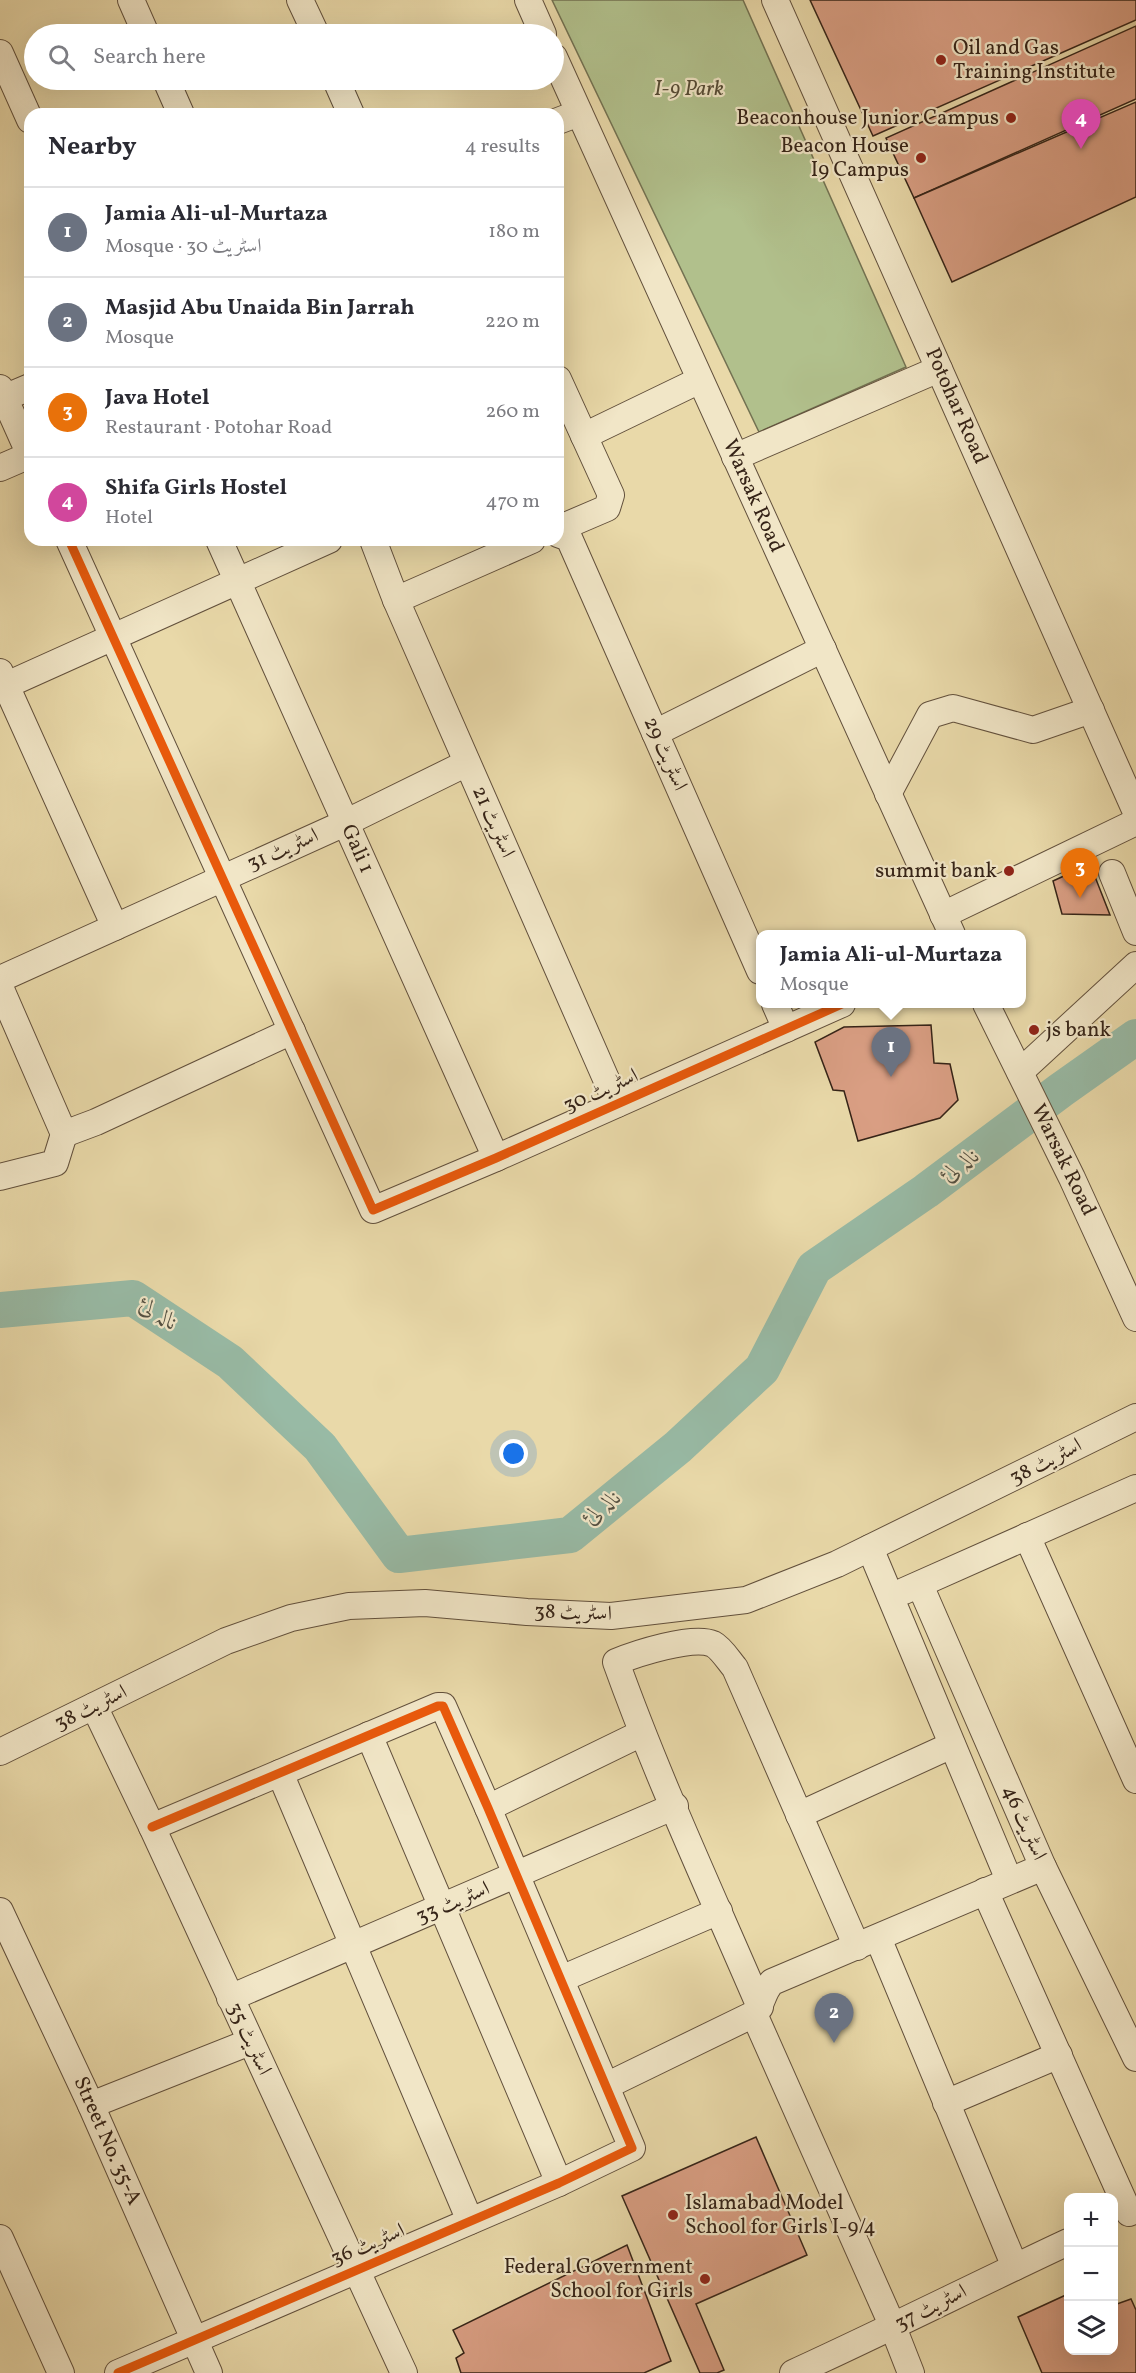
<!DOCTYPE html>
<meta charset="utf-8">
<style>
body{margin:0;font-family:Vollkorn,Amiri,serif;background:#f7f7f7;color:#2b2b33}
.controls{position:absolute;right:18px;bottom:18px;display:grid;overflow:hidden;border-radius:12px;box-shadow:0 6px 24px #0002}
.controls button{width:54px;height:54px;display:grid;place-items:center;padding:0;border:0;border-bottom:2px solid #e1e1e2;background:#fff;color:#2b2b33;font:30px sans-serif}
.you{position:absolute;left:514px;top:1454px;width:21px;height:21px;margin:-15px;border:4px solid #fff;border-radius:50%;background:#1a73e8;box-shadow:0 0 0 9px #1a73e833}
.badge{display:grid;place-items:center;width:39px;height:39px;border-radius:50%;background:#2563eb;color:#fff;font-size:20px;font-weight:700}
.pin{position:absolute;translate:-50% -50px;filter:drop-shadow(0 2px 3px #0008)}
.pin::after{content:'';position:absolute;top:32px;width:21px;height:18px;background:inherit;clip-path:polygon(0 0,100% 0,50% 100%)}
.popup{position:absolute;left:756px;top:930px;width:270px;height:78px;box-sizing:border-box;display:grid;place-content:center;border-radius:12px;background:#fff;filter:drop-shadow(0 2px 4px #0005);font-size:20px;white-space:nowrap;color:#7c7c81}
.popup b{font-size:22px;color:#2b2b33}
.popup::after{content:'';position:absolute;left:50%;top:100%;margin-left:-12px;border:12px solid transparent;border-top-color:#fff}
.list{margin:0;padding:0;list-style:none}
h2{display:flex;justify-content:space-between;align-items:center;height:78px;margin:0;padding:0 24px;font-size:26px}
h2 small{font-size:20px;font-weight:400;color:#7c7c81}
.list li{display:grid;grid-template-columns:39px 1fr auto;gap:18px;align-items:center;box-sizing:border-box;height:90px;padding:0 24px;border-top:2px solid #e1e1e2}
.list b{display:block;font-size:22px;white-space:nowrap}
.list p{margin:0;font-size:20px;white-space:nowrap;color:#7c7c81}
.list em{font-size:20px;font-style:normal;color:#7c7c81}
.icon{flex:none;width:33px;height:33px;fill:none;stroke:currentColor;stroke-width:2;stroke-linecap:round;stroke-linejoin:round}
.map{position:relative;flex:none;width:1136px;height:2373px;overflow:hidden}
.search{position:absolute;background:#fff;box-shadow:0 6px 24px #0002;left:24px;top:24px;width:540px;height:66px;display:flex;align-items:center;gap:15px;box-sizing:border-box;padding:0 21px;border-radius:33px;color:#7c7c81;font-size:22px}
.panel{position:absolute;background:#fff;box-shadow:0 6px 24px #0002;left:24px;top:108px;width:540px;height:438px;border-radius:18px}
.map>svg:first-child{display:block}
.green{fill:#b1c08c;stroke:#737252;stroke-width:1.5}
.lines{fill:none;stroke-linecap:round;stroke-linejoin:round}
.river{stroke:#98baa5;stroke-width:36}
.building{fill:#d99e83;stroke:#352317;stroke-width:1.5}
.minor-casing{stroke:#62503c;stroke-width:28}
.minor{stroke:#f1e6c7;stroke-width:26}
.cycleway-casing{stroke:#f1e6c7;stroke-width:13}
.cycleway{stroke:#e8590c;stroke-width:9}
.poi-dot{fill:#8f2418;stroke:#f1e6c7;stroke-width:2}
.labels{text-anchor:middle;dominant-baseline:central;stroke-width:4.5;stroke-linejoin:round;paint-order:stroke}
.poi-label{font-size:21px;fill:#352317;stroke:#f1e6c7;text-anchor:end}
.park-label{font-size:21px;font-style:italic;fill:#544a34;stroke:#f1e6c7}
.street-label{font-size:21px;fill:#352317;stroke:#f1e6c7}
.water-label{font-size:22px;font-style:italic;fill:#535042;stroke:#f1e6c7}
</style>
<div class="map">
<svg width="1136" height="2373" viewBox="0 0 1136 2373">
<rect width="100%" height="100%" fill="#e9d9a9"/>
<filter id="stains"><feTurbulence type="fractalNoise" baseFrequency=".00333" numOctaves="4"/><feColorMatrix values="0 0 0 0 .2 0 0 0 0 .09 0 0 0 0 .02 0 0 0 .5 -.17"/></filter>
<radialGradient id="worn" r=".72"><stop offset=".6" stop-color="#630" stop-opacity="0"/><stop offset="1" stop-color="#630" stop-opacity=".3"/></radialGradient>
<polygon class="green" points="552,0 743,0 906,367 759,432"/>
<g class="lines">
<polyline class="river" points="0,1310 133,1298 230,1362 320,1447 399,1555 570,1535 678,1447 762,1369 814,1268 926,1191 1061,1090 1136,1037"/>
</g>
<g class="building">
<polygon points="810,0 1136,0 1136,20 873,136"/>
<polygon points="1136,26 1136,99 914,198 886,138"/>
<polygon points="1136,102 1136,197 952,282 914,198"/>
<polygon points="1090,864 1110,915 1062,914 1053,881"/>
<polygon points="931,1025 934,1063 950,1064 958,1100 940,1118 858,1141 844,1091 833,1090 815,1042 844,1027"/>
<polygon points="756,2137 807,2255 696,2304 724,2370 717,2373 700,2373 622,2196"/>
<polygon points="627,2245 671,2361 644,2373 461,2373 456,2358 464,2353 453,2330"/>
<polygon points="1068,2294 1068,2350 1114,2350 1114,2305 1131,2299 1136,2310 1136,2373 1042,2373 1018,2317"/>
</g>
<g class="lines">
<defs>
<g id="minor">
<polyline points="131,0 146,34"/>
<polyline points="300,0 316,34"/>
<polyline points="528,0 543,34"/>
<polyline points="775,0 1136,812"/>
<polyline points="0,53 30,120"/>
<polyline points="554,57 952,934"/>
<polyline points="166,80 181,114"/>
<polyline points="336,80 351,114"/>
<polyline points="558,121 579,113"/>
<polyline points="558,379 611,495 607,508 558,529"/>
<polyline points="0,388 30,455"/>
<polyline points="4,398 30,387"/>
<polyline points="584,436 700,380"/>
<polyline points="735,457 939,369"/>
<polyline points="0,468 30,455"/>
<polyline points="558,534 569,538 760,971"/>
<polyline points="69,540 373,1210 496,1158 842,1004"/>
<polyline points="219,540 496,1158"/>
<polyline points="373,540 396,600 617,1104"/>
<polyline points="396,600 532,540"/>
<polyline points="0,672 115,927"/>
<polyline points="0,688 329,540"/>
<polyline points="655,733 823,649"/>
<polyline points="888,794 930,715 953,708 1033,730 1091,710"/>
<polyline points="1112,873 1136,932"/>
<polyline points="943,915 1136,822"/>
<polyline points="0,979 345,823 467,763"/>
<polyline points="0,987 64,1134 96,1122 292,1031"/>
<polyline points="775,1004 786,1029"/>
<polyline points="986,1004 1072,1178 1136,1318"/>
<polyline points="1020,1072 1136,965"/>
<polyline points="0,1177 55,1163 64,1134"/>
<polyline points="1027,1536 1136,1780"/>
<polyline points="870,1548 1009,1880"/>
<polyline points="920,1585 1043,1867 1136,2058"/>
<polyline points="904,1591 1136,1488"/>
<polyline points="94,1706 152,1827 404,2373"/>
<polyline points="369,1735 559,2183"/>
<polyline points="0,1752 226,1641 291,1618 349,1606 425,1603 527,1612 611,1616 746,1600 837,1564 1136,1417"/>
<polyline points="280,1773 470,2221"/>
<polyline points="488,1808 642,1733"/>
<polyline points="799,1815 952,1745"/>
<polyline points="985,1891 1129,2213"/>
<polyline points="0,1911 91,2105 209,2373"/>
<polyline points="878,1938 1015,2267"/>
<polyline points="561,1979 719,1911"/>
<polyline points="230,1998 675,1806"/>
<path d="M 760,2007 C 711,1893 658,1779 616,1662 C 635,1654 693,1635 713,1644 C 721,1648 729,1661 735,1668 L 857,1947"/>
<polyline points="754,2014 893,2327 911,2373"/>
<path d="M 606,2086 L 754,2014 C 763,2004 762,1992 772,1982 L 1043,1867"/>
<polyline points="946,2103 1059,2055"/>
<polyline points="91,2105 250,2042"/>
<polyline points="0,2238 61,2373"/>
<polyline points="118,2373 559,2183 632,2148 488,1808 443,1706 438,1706 152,1827"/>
<path d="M 793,2373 C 885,2331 976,2285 1068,2242"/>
</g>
</defs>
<use href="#minor" class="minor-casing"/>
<use href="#minor" class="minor"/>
<defs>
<g id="cycleway">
<polyline points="69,540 373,1210 496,1158 842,1004"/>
<polyline points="118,2373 559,2183 632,2148 488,1808 443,1706 438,1706 152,1827"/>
</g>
</defs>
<use href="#cycleway" class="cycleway-casing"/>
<use href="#cycleway" class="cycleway"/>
</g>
<g class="poi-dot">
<circle cx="941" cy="60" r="6"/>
<circle cx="1011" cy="118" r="6"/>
<circle cx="921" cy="158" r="6"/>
<circle cx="1009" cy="871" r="6"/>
<circle cx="1034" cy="1030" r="6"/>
<circle cx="673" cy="2215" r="6"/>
<circle cx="705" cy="2279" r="6"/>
</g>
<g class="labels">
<g class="poi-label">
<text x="953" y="48" text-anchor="start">Oil and Gas<tspan x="953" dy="24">Training Institute</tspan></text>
<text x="999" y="118">Beaconhouse Junior Campus</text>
<text x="909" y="146">Beacon House<tspan x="909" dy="24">I9 Campus</tspan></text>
<text x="997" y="871">summit bank</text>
<text x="1046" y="1030" text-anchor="start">js bank</text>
<text x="685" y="2203" text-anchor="start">Islamabad Model<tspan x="685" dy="24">School for Girls I-9/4</tspan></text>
<text x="693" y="2267">Federal Government<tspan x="693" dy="24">School for Girls</tspan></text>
</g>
<g class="park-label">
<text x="689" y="89">I-9 Park</text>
</g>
<g class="street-label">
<text transform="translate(956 406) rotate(66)">Potohar Road</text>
<text transform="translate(753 496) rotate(66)">Warsak Road</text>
<text transform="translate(665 754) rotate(66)">اسٹریٹ 29</text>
<text transform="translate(493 822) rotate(66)">اسٹریٹ 21</text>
<text transform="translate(357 849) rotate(66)">Gali 1</text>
<text transform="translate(283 850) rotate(-24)">اسٹریٹ 31</text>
<text transform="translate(601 1091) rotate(-24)">اسٹریٹ 30</text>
<text transform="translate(1063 1160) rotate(64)">Warsak Road</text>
<text transform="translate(1046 1462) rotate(-27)">اسٹریٹ 38</text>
<text transform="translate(573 1613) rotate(2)">اسٹریٹ 38</text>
<text transform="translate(91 1708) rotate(-26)">اسٹریٹ 38</text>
<text transform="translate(1024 1823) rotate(66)">اسٹریٹ 46</text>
<text transform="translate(453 1903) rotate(-23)">اسٹریٹ 33</text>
<text transform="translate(249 2039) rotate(65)">اسٹریٹ 35</text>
<text transform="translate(107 2141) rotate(66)">Street No. 35-A</text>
<text transform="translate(368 2245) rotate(-23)">اسٹریٹ 36</text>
<text transform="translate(931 2308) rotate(-27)">اسٹریٹ 37</text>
</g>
<g class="water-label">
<text transform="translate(961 1166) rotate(-36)">نالہ لئ</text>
<text transform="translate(158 1315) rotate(33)">نالہ لئ</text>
<text transform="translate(603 1508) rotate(-39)">نالہ لئ</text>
</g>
</g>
<rect width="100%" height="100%" filter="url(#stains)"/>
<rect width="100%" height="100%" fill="url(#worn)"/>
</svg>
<div class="controls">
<button>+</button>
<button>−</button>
<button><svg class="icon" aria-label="layers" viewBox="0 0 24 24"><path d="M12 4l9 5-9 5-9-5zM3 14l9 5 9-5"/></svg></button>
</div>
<div class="you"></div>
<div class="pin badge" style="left:891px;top:1077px;background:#6b7280">1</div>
<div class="popup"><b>Jamia Ali-ul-Murtaza</b>Mosque</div>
<div class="pin badge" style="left:834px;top:2043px;background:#6b7280">2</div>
<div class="pin badge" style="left:1080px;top:898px;background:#e8710a">3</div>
<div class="pin badge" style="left:1081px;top:149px;background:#d1479c">4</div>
<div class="search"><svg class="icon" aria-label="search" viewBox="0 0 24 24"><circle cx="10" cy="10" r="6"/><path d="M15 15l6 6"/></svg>Search here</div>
<section class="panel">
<h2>Nearby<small>4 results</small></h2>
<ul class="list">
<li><span class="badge" style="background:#6b7280">1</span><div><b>Jamia Ali-ul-Murtaza</b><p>Mosque · اسٹریٹ 30</p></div><em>180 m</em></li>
<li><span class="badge" style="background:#6b7280">2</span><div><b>Masjid Abu Unaida Bin Jarrah</b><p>Mosque</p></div><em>220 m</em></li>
<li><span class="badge" style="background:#e8710a">3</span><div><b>Java Hotel</b><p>Restaurant · Potohar Road</p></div><em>260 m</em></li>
<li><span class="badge" style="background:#d1479c">4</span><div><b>Shifa Girls Hostel</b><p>Hotel</p></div><em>470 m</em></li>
</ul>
</section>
</div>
